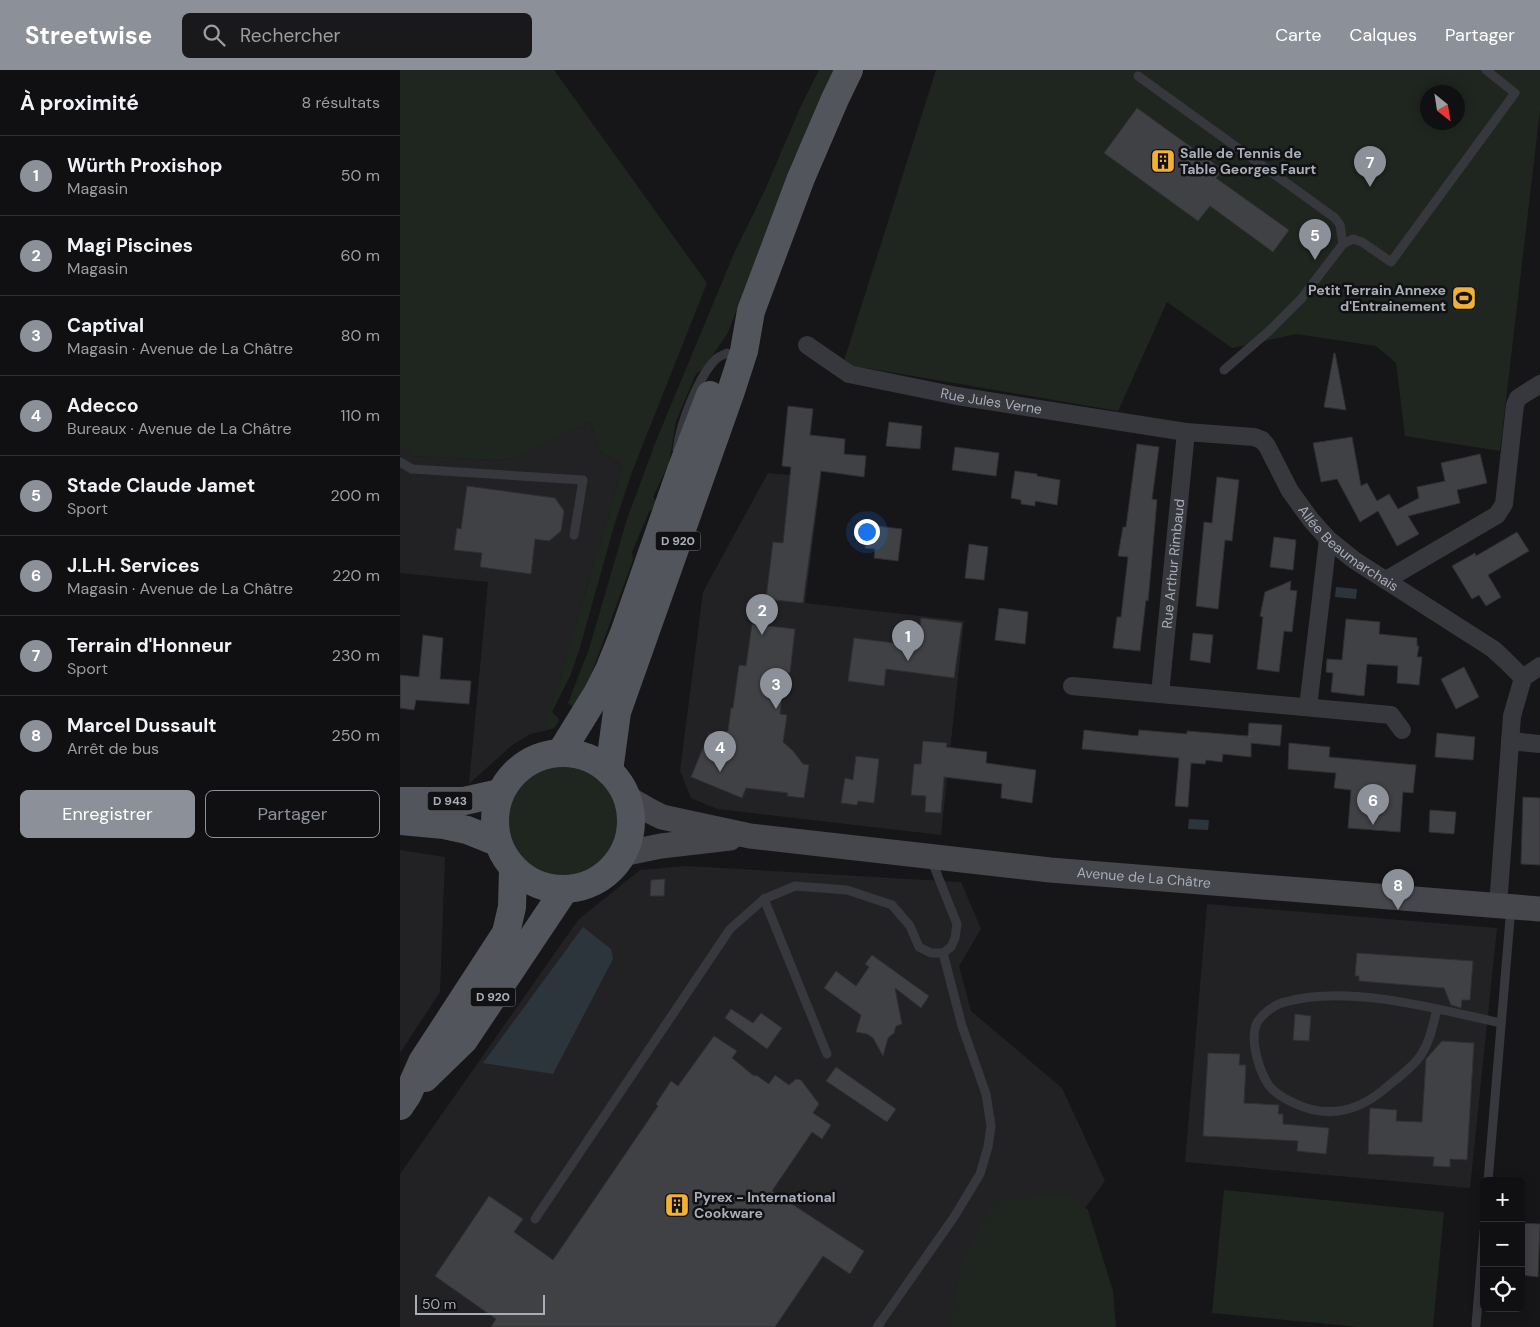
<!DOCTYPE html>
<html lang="fr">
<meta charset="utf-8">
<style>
body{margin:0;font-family:"DM Sans",sans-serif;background:#19191b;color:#f1f3f6}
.controls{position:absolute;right:15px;bottom:15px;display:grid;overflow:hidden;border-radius:8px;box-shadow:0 2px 12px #0003}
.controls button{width:45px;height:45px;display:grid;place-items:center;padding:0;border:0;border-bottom:1px solid #303032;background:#101012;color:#f1f3f6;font:25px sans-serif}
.compass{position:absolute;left:1020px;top:15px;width:45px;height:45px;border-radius:50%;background:#101012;box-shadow:0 2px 12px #0003;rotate:150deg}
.scale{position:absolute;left:15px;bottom:12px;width:130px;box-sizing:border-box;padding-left:5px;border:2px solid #a8adb8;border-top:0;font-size:14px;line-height:18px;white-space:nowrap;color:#a8adb8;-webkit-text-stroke:4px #111113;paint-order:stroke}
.you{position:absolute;left:466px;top:461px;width:18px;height:18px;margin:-12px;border:4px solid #fff;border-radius:50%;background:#1a73e8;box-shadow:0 0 0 8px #1a73e833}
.badge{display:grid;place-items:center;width:32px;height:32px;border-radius:50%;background:#8c9099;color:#fff;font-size:16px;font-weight:700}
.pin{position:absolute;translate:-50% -41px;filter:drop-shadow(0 1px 2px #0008)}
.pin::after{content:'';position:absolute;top:26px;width:18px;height:15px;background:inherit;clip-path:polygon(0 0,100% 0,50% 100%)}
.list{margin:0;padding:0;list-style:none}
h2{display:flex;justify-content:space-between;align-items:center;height:65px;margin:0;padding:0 20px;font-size:21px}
h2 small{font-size:16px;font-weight:400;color:#9c9d9f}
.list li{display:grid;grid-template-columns:32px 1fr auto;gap:15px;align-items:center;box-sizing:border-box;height:80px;padding:0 20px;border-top:1px solid #303032}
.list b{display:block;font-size:19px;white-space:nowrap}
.list p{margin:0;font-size:16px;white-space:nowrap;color:#9c9d9f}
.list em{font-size:16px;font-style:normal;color:#9c9d9f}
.actions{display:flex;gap:10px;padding:15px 20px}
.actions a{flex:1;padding:11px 0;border:1px solid #8c9099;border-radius:8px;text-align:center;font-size:18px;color:#8c9099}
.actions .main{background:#8c9099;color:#fff}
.icon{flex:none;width:28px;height:28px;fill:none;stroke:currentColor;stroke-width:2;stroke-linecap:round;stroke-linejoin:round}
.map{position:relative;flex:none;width:1140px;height:1257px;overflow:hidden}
header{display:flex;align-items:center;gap:30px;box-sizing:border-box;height:70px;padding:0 25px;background:#8c9099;color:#fff}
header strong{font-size:24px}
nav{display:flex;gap:28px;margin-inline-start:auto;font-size:18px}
.search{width:350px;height:45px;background:#19191b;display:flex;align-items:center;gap:12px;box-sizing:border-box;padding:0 18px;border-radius:8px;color:#9c9d9f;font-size:19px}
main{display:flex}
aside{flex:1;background:#101012}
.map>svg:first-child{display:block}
.built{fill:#222225}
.green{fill:#1e261f;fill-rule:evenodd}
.water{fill:#2c353c}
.building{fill:#404145;stroke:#303034}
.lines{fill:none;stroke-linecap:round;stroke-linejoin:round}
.service{stroke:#37383d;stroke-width:9}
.minor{stroke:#37383d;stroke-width:18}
.secondary{stroke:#45474d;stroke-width:25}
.primary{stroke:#53555c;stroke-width:28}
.labels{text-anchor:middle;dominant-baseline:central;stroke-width:5;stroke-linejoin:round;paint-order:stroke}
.shield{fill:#111113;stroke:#7b7e86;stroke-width:1}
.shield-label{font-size:12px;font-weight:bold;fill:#a8adb8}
.poi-label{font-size:14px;font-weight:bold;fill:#a8adb8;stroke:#111113;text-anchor:start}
.street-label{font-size:14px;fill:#a8adb8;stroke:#111113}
</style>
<header>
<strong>Streetwise</strong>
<div class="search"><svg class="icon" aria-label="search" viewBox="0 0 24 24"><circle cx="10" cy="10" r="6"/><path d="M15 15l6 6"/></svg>Rechercher</div>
<nav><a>Carte</a><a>Calques</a><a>Partager</a></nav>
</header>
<main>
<aside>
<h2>À proximité<small>8 résultats</small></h2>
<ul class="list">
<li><span class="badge">1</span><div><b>Würth Proxishop</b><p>Magasin</p></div><em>50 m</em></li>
<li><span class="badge">2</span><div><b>Magi Piscines</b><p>Magasin</p></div><em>60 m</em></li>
<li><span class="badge">3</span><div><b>Captival</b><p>Magasin · Avenue de La Châtre</p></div><em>80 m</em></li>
<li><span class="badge">4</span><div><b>Adecco</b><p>Bureaux · Avenue de La Châtre</p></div><em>110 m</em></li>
<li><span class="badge">5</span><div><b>Stade Claude Jamet</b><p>Sport</p></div><em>200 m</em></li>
<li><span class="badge">6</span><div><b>J.L.H. Services</b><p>Magasin · Avenue de La Châtre</p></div><em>220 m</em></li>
<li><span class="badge">7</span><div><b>Terrain d'Honneur</b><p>Sport</p></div><em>230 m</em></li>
<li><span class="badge">8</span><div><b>Marcel Dussault</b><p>Arrêt de bus</p></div><em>250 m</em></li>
</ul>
<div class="actions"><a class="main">Enregistrer</a><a>Partager</a></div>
</aside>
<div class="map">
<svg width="1140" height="1257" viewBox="0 0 1140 1257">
<rect width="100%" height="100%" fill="#161618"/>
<g class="built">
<polygon points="190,352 199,381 223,396 144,661 130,664 111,676 69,714 88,512 0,503 0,377 11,377 13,386 93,390 116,388"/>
<polygon points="368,403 421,408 405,533 564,551 541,765 317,739 291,728 280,701 303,522"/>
<polygon points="0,780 45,787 40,922 0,983"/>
<polygon points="286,796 561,812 581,859 559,896 571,941 662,1018 705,1111 598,1257 0,1257 0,1104 178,850 240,800"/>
<polygon points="807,834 1097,858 1070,1118 785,1092"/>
</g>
<g class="green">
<polygon points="0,0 154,0 307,213 232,402 214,456 179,581 170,606 152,642 158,648 159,651 154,658 144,661 223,396 199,381 190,352 117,388 93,390 12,386 11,377 0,377"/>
<polygon points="419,0 436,0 398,82 394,87 328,263 303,299 296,304 276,351 269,393 253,427 256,431 254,438 249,442 232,482 233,490 191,605 176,639 168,633 189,579 227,449 256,371 335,181 365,120 400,38"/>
<path d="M 536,0 L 1140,0 L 1140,40 L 1100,381 L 1005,366 L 996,293 L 976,276 L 896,264 L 832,278 L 767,232 L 718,341 L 443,294 ZM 1028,22 L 1058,22 L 1058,52 L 1028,52 Z"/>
<circle cx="162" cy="751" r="68"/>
<polygon points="824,1120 1044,1142 1033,1257 959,1257 812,1243"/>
<polygon points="671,1124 688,1140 713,1221 716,1257 549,1257 561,1196 594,1131"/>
</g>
<g class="water">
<polygon points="936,517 957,519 956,529 935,527"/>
<polygon points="789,749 809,750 808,760 788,759"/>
<polygon points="183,857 211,879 213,889 153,1004 83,993"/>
</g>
<g class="building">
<polygon points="737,38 823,100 816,108 889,160 873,182 810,136 798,151 704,83"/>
<polygon points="934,283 935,283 946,340 924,337"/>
<polygon points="388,336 413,339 410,365 445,369 444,384 466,386 464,407 421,401 403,533 366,529 373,472 383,473 388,425 391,397 382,396"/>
<polygon points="489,352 522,356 520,379 486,376"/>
<polygon points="952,367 961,416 967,413 977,431 989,424 998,439 1019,428 1017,417 1045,411 1041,393 1080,384 1087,413 1057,420 1060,433 1008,446 1019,464 997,476 978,441 960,452 937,409 921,412 913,373"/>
<polygon points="737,374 759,377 752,429 757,430 750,510 748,531 746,530 740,581 713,578 717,547 721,547 728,487 718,486 723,457 726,457"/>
<polygon points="555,377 599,383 596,406 552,400"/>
<polygon points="615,401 637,404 637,406 660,410 657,435 635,431 635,436 621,434 621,430 611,428"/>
<polygon points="817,407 839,410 832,471 825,470 818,539 796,536 804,452 812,453"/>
<polygon points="67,416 155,428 164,441 161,461 149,471 135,469 131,504 80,497 82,483 54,480 57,458 61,459"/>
<polygon points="468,455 502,459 498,491 474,488 475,479 465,478"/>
<polygon points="1117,462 1129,481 1088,505 1101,527 1086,536 1079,525 1072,529 1052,496 1075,483 1076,486"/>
<polygon points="874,467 896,470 893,500 870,497"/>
<polygon points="569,474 588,477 584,510 565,508"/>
<polygon points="891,511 890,520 897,521 892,562 884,561 879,602 857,599 863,547 860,546 865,522"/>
<polygon points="599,538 628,542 625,574 595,570"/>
<polygon points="521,548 562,553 554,608 486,599 484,616 448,611 454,568 518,576"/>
<polygon points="946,549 980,552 979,564 1017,568 1017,576 1019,576 1017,587 1022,587 1019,615 997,613 998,596 967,594 964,626 931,622 933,603 926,602 927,589 942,590"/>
<polygon points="352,554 395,559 390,603 385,602 380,644 387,645 383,672 393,681 403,694 409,695 404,728 387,726 388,723 346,718 342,728 291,707 309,663 315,665 328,661 331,638 333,638 339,595 346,596"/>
<polygon points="793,563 813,565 810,593 790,590"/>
<polygon points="23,565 43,568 40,609 71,611 69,634 16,630 14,640 0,638 0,605 19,607"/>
<polygon points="1064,597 1079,627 1056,639 1041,609"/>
<polygon points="849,653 882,655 880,676 851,673 851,687 823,684 822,692 806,690 805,694 791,693 788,737 775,736 779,688 682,679 684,660 738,666 739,660 787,664 787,661 848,666"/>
<polygon points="1037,663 1075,667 1073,690 1035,687"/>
<polygon points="523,671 547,673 546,677 587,682 586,693 636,700 632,733 601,728 602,714 544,707 541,743 525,742 526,726 511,725 514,694 521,694"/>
<polygon points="889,673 930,677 929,687 1016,695 1013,723 1003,722 1000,762 948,758 951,720 934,718 936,703 888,699"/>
<polygon points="456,686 479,689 474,733 458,731 457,735 441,733 445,708 453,710"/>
<polygon points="1123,727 1140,728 1140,795 1121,794"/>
<polygon points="1030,740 1056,742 1054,764 1029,762"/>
<polygon points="265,809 264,826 250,826 251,810"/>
<polygon points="957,883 1073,891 1070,930 1062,930 1061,938 1051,935 1044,918 959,911 959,906 955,906"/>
<polygon points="472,885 529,926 521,938 495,918 502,954 496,956 494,963 488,968 483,986 473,968 467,964 456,962 461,945 424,918 436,901 456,916 469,897 465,894"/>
<polygon points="331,939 353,953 361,943 382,958 367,979 325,948"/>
<polygon points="895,944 911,946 909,971 893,970"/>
<polygon points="314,966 337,981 332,988 354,1006 356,1005 369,1014 375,1005 389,1015 396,1009 401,1010 419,1034 413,1043 431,1055 422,1069 412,1062 372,1121 464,1181 450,1204 423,1186 375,1257 91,1257 96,1249 35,1206 89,1126 123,1149 114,1162 153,1190 258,1036 256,1034 271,1011 278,1016"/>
<polygon points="1042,971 1074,973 1067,1090 1050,1089 1050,1097 1033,1096 1034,1087 968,1084 970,1038 997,1040 996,1051 1022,1052 1026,989"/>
<polygon points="808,983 840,984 839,995 846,995 844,1033 879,1035 878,1044 883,1044 883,1054 929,1058 926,1084 897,1081 898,1071 803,1066"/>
<polygon points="436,997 496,1039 487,1052 426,1011"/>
<polygon points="1121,1153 1140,1154 1138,1207 1121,1205"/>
</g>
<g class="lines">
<g class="service">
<polyline points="738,6 935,148 940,155 943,174"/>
<polyline points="824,300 869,261 901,229 943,174 953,169 962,172 991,192 1115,23 1086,0"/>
<path d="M 277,380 C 280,354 298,307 316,289 C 319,286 323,285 327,283"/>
<polyline points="0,392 12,399 183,410 174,465"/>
<polyline points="364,829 427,984"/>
<path d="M 1037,939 C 1033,955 1030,971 1021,985 C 1013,997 999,1007 988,1016 C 960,1041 929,1050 894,1033 C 887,1030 878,1025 872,1019 C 860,1006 850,972 856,955 C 860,945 875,934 885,932 C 950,914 1036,939 1101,953"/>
<polyline points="1088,1111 1111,837"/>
<polyline points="135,1149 330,859 364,829 395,816 447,820 492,835 510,856 519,877 531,883 543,883 551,877 555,868 557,854 531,789"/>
<polyline points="1076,1255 1084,1161"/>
<polyline points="477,1257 554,1147 580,1104 588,1077 591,1056 586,1024 562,956 543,883"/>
</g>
<g class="minor">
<path id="s1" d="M 407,275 L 449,304 L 557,326 L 786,362 L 854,367 L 862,370 L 867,376 L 890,421 L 911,450 L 928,469 L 954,490 L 1093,579 L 1105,590 L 1123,608"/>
<polyline points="986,510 1097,445 1104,434 1115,335 1118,328 1140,314"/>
<polyline points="672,616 991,645 1002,660"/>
<path id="s2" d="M 760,624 L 786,362"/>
<polyline points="908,637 928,469"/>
<polyline points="1110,671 1140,674"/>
<polyline points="1098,836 1112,646 1123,608 1140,596"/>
</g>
<g class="secondary">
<path id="s3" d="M 227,728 L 250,741 L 262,747 L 350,766 L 650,800 L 1140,839"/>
<polyline points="222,784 261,776 330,768"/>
</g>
<g class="primary">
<polyline points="161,682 198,622 209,600 224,563 281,400 310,325"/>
<circle cx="163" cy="751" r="68"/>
<polyline points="209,701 217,642 331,321 344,281 351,241 401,108 435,29 449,0"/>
<polyline points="0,731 64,731 100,723"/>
<polyline points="0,751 44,755 67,760 97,772"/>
<polyline points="25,1008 64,970 165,819"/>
<polyline points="0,1036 8,1024 22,992 106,863 112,837 113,799"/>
</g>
</g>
<defs>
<symbol id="building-square" viewBox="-11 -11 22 22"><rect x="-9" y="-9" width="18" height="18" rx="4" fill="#f2b134" stroke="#111113"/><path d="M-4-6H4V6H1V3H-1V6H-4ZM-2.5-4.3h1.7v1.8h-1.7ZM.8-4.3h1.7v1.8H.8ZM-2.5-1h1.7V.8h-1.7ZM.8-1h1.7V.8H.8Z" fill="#111"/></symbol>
<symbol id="stadium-square" viewBox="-11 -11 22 22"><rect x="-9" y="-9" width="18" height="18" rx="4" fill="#f2b134" stroke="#111113"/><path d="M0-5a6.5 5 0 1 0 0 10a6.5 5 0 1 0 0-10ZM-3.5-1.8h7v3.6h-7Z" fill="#111"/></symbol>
</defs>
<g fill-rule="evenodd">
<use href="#building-square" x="749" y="77" width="28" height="28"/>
<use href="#stadium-square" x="1050" y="214" width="28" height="28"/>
<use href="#building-square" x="263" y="1121" width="28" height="28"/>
</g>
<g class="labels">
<g class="shield">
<rect x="255.5" y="461.5" width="45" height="19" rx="4"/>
<rect x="27.5" y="721.5" width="45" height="19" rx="4"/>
<rect x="70.5" y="917.5" width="45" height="19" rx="4"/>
</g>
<g class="shield-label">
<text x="278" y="471">D 920</text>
<text x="50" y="731">D 943</text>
<text x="93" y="927">D 920</text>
</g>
<g class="poi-label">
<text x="780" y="83">Salle de Tennis de<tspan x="780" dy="16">Table Georges Faurt</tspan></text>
<text x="1046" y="220" text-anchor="end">Petit Terrain Annexe<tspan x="1046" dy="16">d'Entrainement</tspan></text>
<text x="294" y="1127">Pyrex - International<tspan x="294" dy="16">Cookware</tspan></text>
</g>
<g class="street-label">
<text stroke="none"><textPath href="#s1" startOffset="196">Rue Jules Verne</textPath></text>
<text stroke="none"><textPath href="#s1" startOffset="611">Allée Beaumarchais</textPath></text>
<text stroke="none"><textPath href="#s2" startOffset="131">Rue Arthur Rimbaud</textPath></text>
<text stroke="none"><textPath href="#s3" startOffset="526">Avenue de La Châtre</textPath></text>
</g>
</g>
</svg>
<div class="controls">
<button>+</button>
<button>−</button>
<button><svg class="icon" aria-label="locate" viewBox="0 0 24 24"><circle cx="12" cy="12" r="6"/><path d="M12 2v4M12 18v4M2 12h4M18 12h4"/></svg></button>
</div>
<svg class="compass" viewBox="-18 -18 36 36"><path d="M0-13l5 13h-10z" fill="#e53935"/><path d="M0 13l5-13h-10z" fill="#9c9d9f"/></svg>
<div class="scale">50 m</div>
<div class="you"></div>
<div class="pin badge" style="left:508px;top:591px">1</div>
<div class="pin badge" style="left:362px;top:565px">2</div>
<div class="pin badge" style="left:376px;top:639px">3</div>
<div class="pin badge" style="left:320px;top:702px">4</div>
<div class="pin badge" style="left:915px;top:190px">5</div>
<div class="pin badge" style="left:973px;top:755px">6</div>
<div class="pin badge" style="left:970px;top:117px">7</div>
<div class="pin badge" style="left:998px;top:840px">8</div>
</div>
</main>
